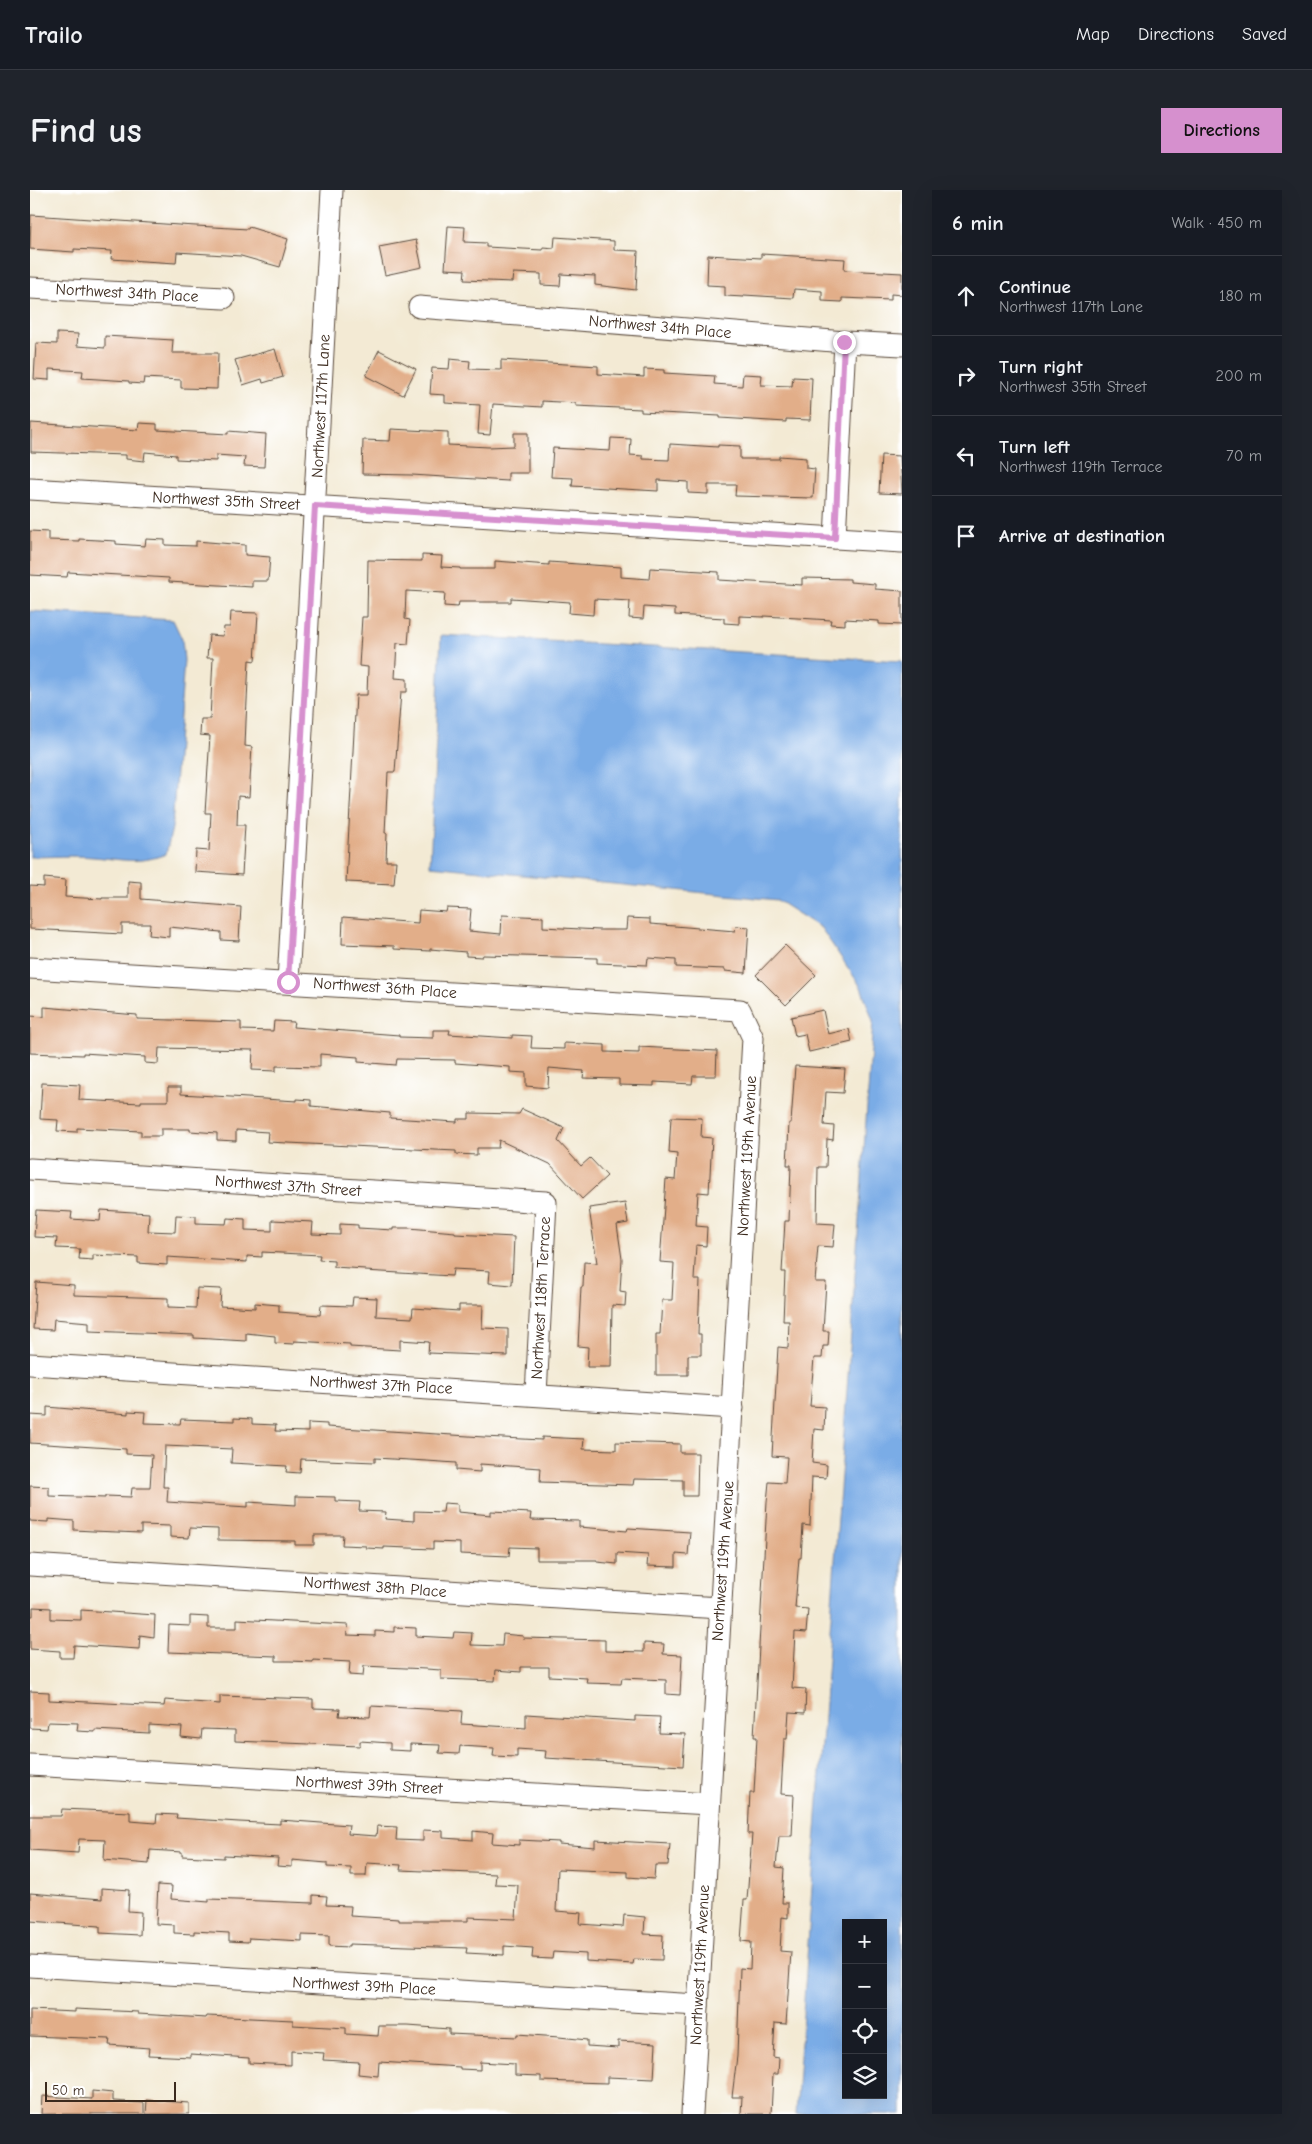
<!DOCTYPE html>
<meta charset="utf-8">
<style>
body{margin:0;font-family:"Comic Neue",sans-serif;background:#20242c;color:#f1f3f6}
.controls{position:absolute;right:15px;bottom:15px;display:grid;overflow:hidden;border-radius:0px;box-shadow:0 5px 20px #0002}
.controls button{width:45px;height:45px;display:grid;place-items:center;padding:0;border:0;border-bottom:1px solid #363941;background:#171b24;color:#f1f3f6;font:25px sans-serif}
.scale{position:absolute;left:15px;bottom:12px;width:131px;box-sizing:border-box;padding-left:5px;border:2px solid #3b2a1e;border-top:0;font-size:14px;line-height:18px;white-space:nowrap;color:#3b2a1e;-webkit-text-stroke:4px #fff;paint-order:stroke}
.stop{position:absolute;width:15px;height:15px;margin:-11px;border:4px solid #d690ce;border-radius:50%;background:#fff}
.stop.end{background:#d690ce;border-color:#fff;box-shadow:0 1px 5px #0008}
.list{margin:0;padding:0;list-style:none}
h2{display:flex;justify-content:space-between;align-items:center;height:65px;margin:0;padding:0 20px;font-size:21px}
h2 small{font-size:16px;font-weight:400;color:#9ea1a6}
.list li{display:grid;grid-template-columns:32px 1fr auto;gap:15px;align-items:center;box-sizing:border-box;height:80px;padding:0 20px;border-top:1px solid #363941}
.list b{display:block;font-size:19px;white-space:nowrap}
.list p{margin:0;font-size:16px;white-space:nowrap;color:#9ea1a6}
.list em{font-size:16px;font-style:normal;color:#9ea1a6}
.icon{flex:none;width:28px;height:28px;fill:none;stroke:currentColor;stroke-width:2;stroke-linecap:round;stroke-linejoin:round}
.map{position:relative;flex:none;width:872px;height:1924px;overflow:hidden;border-radius:0px}
header{display:flex;align-items:center;gap:30px;box-sizing:border-box;height:70px;padding:0 25px;background:#171b24;border-bottom:1px solid #363941}
header strong{font-size:24px}
nav{display:flex;gap:28px;margin-inline-start:auto;font-size:18px}
.intro{display:flex;align-items:center;justify-content:space-between;box-sizing:border-box;height:120px;padding:0 30px}
h1{margin:0;font-size:35px}
.button{padding:12px 22px;border-radius:0px;background:#d690ce;color:#111;font-size:18px;font-weight:700}
main{display:flex;gap:30px;padding:0 30px}
aside{flex:1;background:#171b24;border-radius:0px;box-shadow:0 5px 20px #0002}
.map>svg:first-child{display:block}
.water{fill:#7aace6;stroke:#5a6b82;fill-rule:evenodd}
.building{fill:#e2ae89}
.lines{fill:none;stroke-linecap:round;stroke-linejoin:round}
.minor-casing{stroke:#574739;stroke-width:23}
.minor{stroke:#fff;stroke-width:21}
.route{stroke:#d690ce;stroke-width:6}
.labels{text-anchor:middle;dominant-baseline:central;stroke-width:4;stroke-linejoin:round;paint-order:stroke}
.street-label{font-size:16px;fill:#3b2a1e;stroke:#fff}
</style>
<header>
<strong>Trailo</strong>
<nav><a>Map</a><a>Directions</a><a>Saved</a></nav>
</header>
<div class="intro"><h1>Find us</h1><a class="button">Directions</a></div>
<main>
<div class="map">
<svg width="872" height="1924" viewBox="0 0 872 1924">
<rect width="100%" height="100%" fill="#fff"/>
<filter id="ink" filterUnits="userSpaceOnUse"><feTurbulence type="fractalNoise" baseFrequency=".02" numOctaves="2"/><feDisplacementMap in="SourceGraphic" scale="10" xChannelSelector="R" yChannelSelector="G"/><feConvolveMatrix kernelMatrix="1 2 1 2 8 2 1 2 1" color-interpolation-filters="sRGB"/></filter>
<filter id="wash" filterUnits="userSpaceOnUse"><feTurbulence type="fractalNoise" baseFrequency=".0096" numOctaves="4" result="noise"/><feDisplacementMap in="SourceGraphic" scale="20" xChannelSelector="R" yChannelSelector="G"/><feGaussianBlur stdDeviation="1.12" result="paint"/><feColorMatrix in="noise" values="0 0 0 0 0 0 0 0 0 0 0 0 0 0 0 0 0 1.4 0 .05"/><feComposite in="paint" operator="in"/></filter>
<g filter="url(#wash)">
<rect width="100%" height="100%" fill="#f3ead4"/>
<g class="water">
<path d="M 0,421 L 143,430 L 152,449 L 154,470 L 142,638 L 136,664 C 108,675 91,669 63,667 C 42,665 21,667 0,667 Z"/>
<path d="M 411,445 L 872,471 L 872,1924 L 766,1924 L 843,831 L 831,797 L 791,738 L 747,710 L 400,676 ZM 816,1733 L 853,1733 L 853,1905 L 816,1905 Z"/>
</g>
<g id="blocks">
<g class="building">
<polygon points="1,25 149,35 218,39 219,37 258,49 250,77 211,66 147,62 146,73 81,69 82,61 44,59 44,62 0,59"/>
<polygon points="418,36 435,37 434,52 456,53 456,57 512,60 513,57 524,58 525,47 584,51 584,60 608,61 606,100 565,95 565,86 531,84 530,96 511,95 511,84 483,83 482,92 434,90 435,80 415,79"/>
<polygon points="386,50 392,77 355,85 349,57"/>
<polygon points="731,64 815,69 814,80 872,83 872,105 861,104 861,110 812,108 812,112 792,111 792,101 764,99 763,108 714,105 714,107 695,106 695,96 677,95 678,65 731,68"/>
<polygon points="27,143 48,144 47,156 75,158 75,146 143,150 142,163 188,163 187,199 151,198 151,190 114,188 113,194 99,193 99,191 52,188 53,181 19,179 19,190 4,189 6,153 27,154"/>
<polygon points="245,159 253,187 233,193 232,189 213,195 205,170"/>
<polygon points="349,160 386,179 373,205 336,186"/>
<polygon points="420,169 440,171 439,179 471,180 471,170 568,176 568,184 614,187 614,179 634,180 634,183 685,186 684,194 712,196 713,184 732,185 731,195 762,196 763,187 782,188 780,230 756,229 756,232 690,228 690,226 611,222 611,219 546,216 546,213 512,211 512,217 463,214 460,245 448,244 450,215 415,213 415,205 400,204 402,178 419,179"/>
<polygon points="1,233 108,240 109,233 127,234 127,240 198,244 198,241 236,244 234,277 214,276 215,267 186,265 186,271 146,269 146,265 115,262 114,271 96,269 96,265 1,262"/>
<polygon points="361,239 418,242 418,255 459,257 484,256 484,243 498,243 498,283 478,283 478,291 382,285 332,284 333,250 360,251"/>
<polygon points="581,248 601,249 600,265 613,266 613,269 639,270 640,254 688,257 688,255 710,256 710,269 749,269 749,266 776,268 776,278 785,279 783,308 705,306 706,295 678,295 678,304 658,303 658,292 628,290 628,301 542,296 543,288 521,287 523,258 580,261"/>
<polygon points="851,265 870,266 872,304 849,303"/>
<polygon points="0,341 18,342 18,350 49,351 49,349 86,351 86,354 115,356 116,349 135,350 135,355 166,356 166,351 215,355 215,365 240,367 238,391 222,391 222,397 139,392 139,388 38,382 37,387 0,385"/>
<polygon points="392,365 412,366 411,377 430,378 430,379 465,379 465,371 519,375 519,372 591,377 591,387 619,389 620,378 689,382 689,390 772,395 772,388 820,389 820,392 845,394 845,399 872,401 872,435 849,434 849,431 815,429 815,435 800,434 801,430 734,426 734,427 709,426 709,434 694,433 694,428 645,425 645,419 614,417 613,429 599,428 600,411 564,409 563,425 539,423 540,412 481,408 481,412 429,412 428,417 414,416 415,403 376,401 375,429 380,430 378,454 367,453 365,488 377,489 377,502 371,502 365,582 358,582 355,643 357,643 356,671 366,671 364,694 316,692 326,505 337,505 338,477 329,476 332,427 337,427 338,370 392,371"/>
<polygon points="201,422 228,423 225,471 219,470 216,531 215,556 222,557 219,607 208,606 207,635 215,635 212,685 165,682 166,660 179,661 181,623 175,623 180,546 170,545 171,529 180,529 183,468 177,468 179,445 193,446 194,437 200,437"/>
<polygon points="14,688 36,690 35,707 72,709 72,708 98,708 98,691 111,692 111,709 211,717 209,751 191,750 191,742 139,737 139,747 119,745 120,734 92,734 92,744 0,739 0,696 14,697"/>
<polygon points="417,718 441,719 439,741 471,744 472,725 513,727 513,737 569,740 596,740 597,728 620,729 620,734 705,741 706,736 719,737 716,783 695,781 695,779 646,777 646,770 618,768 617,775 567,773 567,768 453,765 452,767 436,766 436,762 400,759 400,761 364,759 364,756 312,754 313,727 388,733 389,720 416,722"/>
<polygon points="755,755 786,785 756,815 726,785"/>
<polygon points="14,817 107,825 107,829 211,832 211,840 243,841 244,831 264,832 263,837 369,845 369,847 403,848 403,840 420,840 419,844 482,848 482,845 502,846 501,858 534,859 534,853 575,855 575,862 609,863 609,857 687,861 686,886 663,886 662,894 624,892 624,896 589,895 589,889 553,888 554,881 519,878 518,898 496,896 496,883 480,882 480,877 425,873 425,870 367,869 366,875 328,872 328,867 290,864 290,877 246,876 246,881 222,880 223,860 129,858 128,874 115,873 115,867 53,863 53,865 0,863 0,826 14,827"/>
<polygon points="793,820 798,844 819,839 822,852 779,862 775,844 765,846 761,827"/>
<polygon points="765,876 815,879 813,903 796,902 794,935 804,936 803,950 797,949 796,977 788,977 787,1033 805,1034 803,1057 788,1056 785,1092 796,1092 793,1141 799,1141 798,1156 793,1156 792,1168 784,1168 780,1216 795,1217 794,1240 784,1239 782,1273 797,1275 796,1288 782,1287 780,1336 773,1335 771,1368 769,1368 765,1418 778,1419 776,1443 765,1442 762,1498 776,1499 775,1523 759,1522 757,1549 754,1549 751,1604 764,1605 762,1646 749,1646 746,1677 754,1678 752,1713 758,1713 758,1728 752,1727 750,1761 761,1762 756,1834 745,1833 743,1867 749,1868 748,1884 743,1884 741,1924 711,1924 712,1907 702,1907 707,1866 710,1778 720,1779 721,1752 711,1751 714,1710 717,1710 722,1644 718,1644 719,1622 720,1603 724,1603 727,1547 724,1547 737,1312 739,1292 755,1293 757,1267 742,1266 748,1157 758,1158 759,1131 753,1131 755,1082 752,1082 755,1031 759,1031 761,975 757,975 759,933 761,933"/>
<polygon points="12,893 50,895 49,910 111,913 111,911 138,911 138,897 151,897 151,904 267,911 267,909 281,910 281,916 360,923 360,928 427,932 427,929 439,929 439,923 489,924 492,919 534,938 528,951 551,976 560,968 577,986 552,1009 520,974 469,950 468,958 447,958 447,965 426,964 426,961 237,952 238,942 206,940 206,951 187,950 187,943 160,941 160,939 131,939 131,946 111,946 111,941 47,938 47,942 27,941 28,930 10,929"/>
<polygon points="641,927 672,928 671,947 682,948 679,1003 668,1002 666,1036 677,1037 676,1056 666,1055 664,1090 670,1090 668,1144 671,1144 671,1165 658,1165 658,1185 626,1185 626,1144 630,1144 632,1110 642,1110 644,1073 630,1072 636,989 645,990 647,964 639,963"/>
<polygon points="595,1013 598,1033 587,1035 592,1069 590,1101 596,1102 595,1116 582,1115 581,1177 557,1177 558,1157 548,1156 551,1097 553,1097 554,1072 567,1073 559,1018"/>
<polygon points="6,1020 42,1022 41,1029 70,1031 71,1020 119,1023 118,1041 145,1042 146,1025 166,1026 166,1033 196,1034 197,1028 215,1029 215,1040 242,1041 242,1030 283,1032 282,1044 310,1045 310,1034 328,1035 328,1038 363,1040 363,1038 379,1038 425,1042 425,1044 484,1047 482,1095 459,1093 460,1081 423,1079 422,1086 335,1081 335,1079 304,1077 304,1071 289,1070 290,1065 232,1062 232,1067 217,1066 217,1072 137,1067 137,1075 108,1073 108,1067 63,1065 63,1070 49,1069 50,1059 26,1058 27,1048 4,1047"/>
<polygon points="6,1092 44,1095 44,1105 138,1108 138,1117 166,1118 167,1098 191,1099 190,1116 225,1118 225,1113 249,1115 249,1122 290,1125 291,1115 322,1116 323,1107 347,1108 346,1126 382,1128 383,1118 429,1121 429,1115 453,1115 452,1138 478,1139 478,1166 398,1163 399,1152 370,1150 370,1160 320,1157 320,1154 264,1151 264,1154 245,1153 245,1146 216,1143 216,1151 164,1148 164,1145 59,1141 59,1132 24,1129 23,1140 3,1139"/>
<polygon points="17,1217 98,1224 98,1221 115,1222 114,1233 150,1234 151,1229 204,1231 204,1228 222,1229 222,1234 246,1235 245,1241 278,1242 278,1233 297,1234 297,1237 454,1247 512,1250 512,1247 554,1249 553,1259 586,1260 586,1252 650,1254 650,1263 668,1263 667,1306 653,1306 653,1290 604,1289 603,1295 510,1292 511,1278 450,1274 450,1282 426,1280 426,1273 397,1271 345,1268 345,1272 271,1269 270,1283 256,1282 257,1276 201,1273 202,1259 135,1256 133,1297 138,1297 137,1312 218,1317 218,1312 266,1315 266,1306 305,1307 305,1311 330,1312 329,1321 356,1322 355,1329 384,1331 384,1321 413,1322 414,1313 428,1314 428,1322 461,1325 461,1321 501,1323 500,1330 549,1331 549,1337 597,1341 598,1338 660,1342 658,1365 646,1364 646,1377 617,1376 618,1365 587,1363 587,1374 567,1372 567,1370 507,1370 507,1358 480,1357 479,1366 430,1364 430,1353 403,1352 403,1359 354,1357 354,1359 336,1358 336,1356 312,1355 313,1345 284,1345 284,1355 265,1355 265,1351 188,1350 188,1339 160,1338 159,1348 140,1347 140,1336 111,1335 111,1343 63,1341 44,1340 44,1331 18,1329 18,1332 0,1331 0,1296 19,1297 19,1306 75,1308 75,1306 101,1307 102,1298 120,1298 122,1265 96,1264 96,1259 0,1253 0,1225 17,1226"/>
<polygon points="3,1417 21,1418 21,1429 51,1430 51,1420 125,1425 124,1447 110,1445 109,1459 44,1455 43,1468 30,1468 30,1461 0,1459 0,1426 3,1426"/>
<polygon points="160,1426 178,1427 178,1438 207,1438 207,1429 225,1430 318,1435 317,1445 345,1446 345,1441 364,1442 364,1437 386,1438 386,1446 423,1448 424,1442 442,1443 441,1455 472,1456 473,1444 493,1446 493,1448 575,1450 575,1461 614,1462 614,1453 634,1454 633,1464 652,1465 650,1505 636,1504 636,1490 592,1488 591,1494 556,1493 557,1488 519,1486 519,1477 491,1477 491,1482 466,1480 465,1491 411,1489 411,1480 396,1479 334,1476 333,1486 319,1485 320,1472 283,1470 283,1472 260,1471 246,1471 246,1466 138,1462 139,1435 160,1436"/>
<polygon points="0,1501 19,1502 19,1510 134,1516 135,1510 190,1514 190,1506 283,1509 283,1518 310,1519 309,1526 340,1527 341,1516 432,1521 431,1534 496,1538 496,1524 605,1531 605,1526 630,1527 629,1543 655,1544 653,1576 515,1568 516,1561 487,1559 487,1567 463,1566 464,1558 430,1556 429,1564 409,1563 410,1555 380,1554 380,1561 360,1560 360,1553 330,1551 330,1556 205,1551 205,1540 172,1539 171,1549 151,1547 152,1537 119,1535 119,1543 65,1540 65,1542 47,1541 48,1533 18,1532 17,1539 0,1538"/>
<polygon points="32,1619 100,1622 100,1631 126,1633 127,1624 147,1625 146,1628 209,1632 250,1634 250,1630 319,1635 318,1644 346,1646 347,1636 367,1637 366,1650 393,1651 393,1640 413,1641 413,1648 443,1650 443,1641 463,1643 462,1653 489,1655 489,1650 529,1652 529,1654 565,1657 565,1650 640,1654 638,1675 625,1675 624,1689 598,1687 598,1682 528,1679 526,1721 551,1723 550,1734 593,1737 594,1725 615,1727 614,1744 633,1745 632,1770 604,1769 603,1774 556,1771 556,1764 523,1762 522,1769 502,1768 503,1758 474,1756 474,1765 436,1763 437,1758 319,1754 319,1757 299,1756 299,1746 272,1745 272,1751 219,1748 218,1752 199,1751 199,1743 164,1741 164,1744 144,1743 144,1735 126,1734 128,1695 142,1696 141,1709 179,1712 179,1709 283,1713 283,1705 297,1706 296,1715 321,1716 320,1726 369,1729 369,1731 438,1731 438,1727 486,1729 488,1695 465,1694 466,1684 370,1680 371,1675 337,1673 336,1686 321,1686 321,1678 297,1677 297,1673 262,1670 262,1677 247,1676 248,1668 194,1665 194,1668 152,1666 152,1662 120,1660 119,1674 74,1670 75,1650 49,1649 48,1663 0,1660 0,1626 31,1626"/>
<polygon points="72,1698 99,1700 98,1721 111,1722 110,1745 70,1743 70,1736 0,1731 0,1703 72,1709"/>
<polygon points="45,1819 108,1822 108,1824 176,1828 177,1826 263,1830 263,1835 316,1838 316,1844 348,1846 349,1836 378,1836 419,1839 419,1844 487,1847 487,1844 529,1847 557,1850 557,1856 588,1858 588,1851 626,1853 624,1889 577,1887 577,1893 511,1891 511,1886 485,1885 485,1874 450,1872 450,1880 430,1879 430,1877 349,1872 348,1886 328,1884 329,1872 293,1870 294,1863 261,1861 261,1875 219,1873 219,1868 161,1864 161,1867 118,1865 119,1858 79,1855 80,1849 0,1846 0,1820 45,1822"/>
<polygon points="62,1901 83,1903 83,1911 114,1913 114,1924 11,1924 12,1906 62,1909"/>
<polygon points="117,1910 159,1913 159,1924 116,1924"/>
</g>
</g>
</g>
<g filter="url(#ink)">
<use href="#blocks" fill-opacity="0" stroke="#574739" stroke-width="1"/>
<g class="lines">
<defs>
<g id="minor">
<polyline points="0,98 194,108"/>
<polyline points="389,117 815,152 872,155"/>
<polyline points="0,299 872,352"/>
<polyline points="805,348 815,152"/>
<polyline points="0,778 710,820 723,848 662,1924"/>
<polyline points="258,792 302,0"/>
<polyline points="0,979 516,1012 506,1205"/>
<polyline points="0,1174 703,1218"/>
<polyline points="0,1375 690,1418"/>
<polyline points="0,1575 679,1614"/>
<polyline points="0,1776 668,1815"/>
</g>
</defs>
<use href="#minor" class="minor-casing"/>
<use href="#minor" class="minor"/>
</g>
</g>
<g class="lines" filter="url(#ink)">
<polyline class="route" points="258,792 285,316 805,348 814,152"/>
</g>
<g class="labels">
<g class="street-label">
<text transform="translate(97 103) rotate(3)">Northwest 34th Place</text>
<text transform="translate(630 137) rotate(5)">Northwest 34th Place</text>
<text transform="translate(291 216) rotate(-87)">Northwest 117th Lane</text>
<text transform="translate(196 311) rotate(3)">Northwest 35th Street</text>
<text transform="translate(355 798) rotate(4)">Northwest 36th Place</text>
<text transform="translate(717 966) rotate(-87)">Northwest 119th Avenue</text>
<text transform="translate(258 996) rotate(4)">Northwest 37th Street</text>
<text transform="translate(511 1108) rotate(-87)">Northwest 118th Terrace</text>
<text transform="translate(351 1195) rotate(3)">Northwest 37th Place</text>
<text transform="translate(693 1371) rotate(-86)">Northwest 119th Avenue</text>
<text transform="translate(345 1397) rotate(4)">Northwest 38th Place</text>
<text transform="translate(339 1595) rotate(3)">Northwest 39th Street</text>
<text transform="translate(670 1775) rotate(-87)">Northwest 119th Avenue</text>
<text transform="translate(334 1796) rotate(3)">Northwest 39th Place</text>
</g>
</g>
</svg>
<div class="controls">
<button>+</button>
<button>−</button>
<button><svg class="icon" aria-label="locate" viewBox="0 0 24 24"><circle cx="12" cy="12" r="6"/><path d="M12 2v4M12 18v4M2 12h4M18 12h4"/></svg></button>
<button><svg class="icon" aria-label="layers" viewBox="0 0 24 24"><path d="M12 4l9 5-9 5-9-5zM3 14l9 5 9-5"/></svg></button>
</div>
<div class="scale">50 m</div>
<div class="stop" style="left:258px;top:792px"></div>
<div class="stop end" style="left:814px;top:152px"></div>
</div>
<aside>
<h2>6 min<small>Walk · 450 m</small></h2>
<ul class="list">
<li><svg class="icon" aria-label="ahead" viewBox="0 0 24 24"><path d="M12 20V5M6 11l6-6 6 6"/></svg><div><b>Continue</b><p>Northwest 117th Lane</p></div><em>180 m</em></li>
<li><svg class="icon" aria-label="right" viewBox="0 0 24 24"><path d="M7 20v-9h11M14 6l5 5-5 5"/></svg><div><b>Turn right</b><p>Northwest 35th Street</p></div><em>200 m</em></li>
<li><svg class="icon" aria-label="left" viewBox="0 0 24 24"><path d="M17 20v-9H6M10 6l-5 5 5 5"/></svg><div><b>Turn left</b><p>Northwest 119th Terrace</p></div><em>70 m</em></li>
<li><svg class="icon" aria-label="arrive" viewBox="0 0 24 24"><path d="M6 21V4h12l-3 4 3 4H6"/></svg><div><b>Arrive at destination</b></div></li>
</ul>
</aside>
</main>
